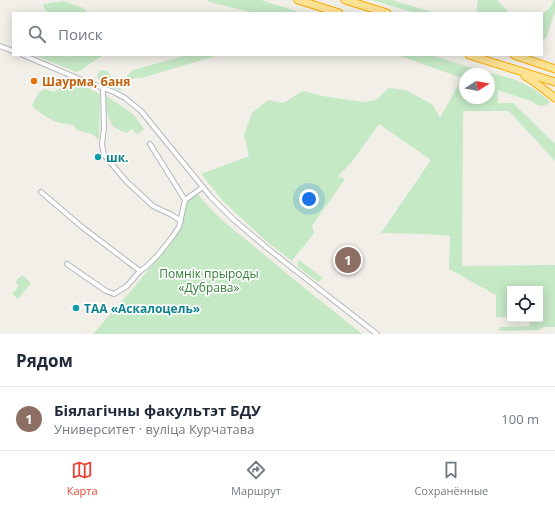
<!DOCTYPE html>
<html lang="ru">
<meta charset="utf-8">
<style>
body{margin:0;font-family:"Open Sans",sans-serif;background:#f6f6f7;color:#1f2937}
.controls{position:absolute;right:12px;bottom:12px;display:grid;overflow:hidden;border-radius:0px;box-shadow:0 2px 10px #0003}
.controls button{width:36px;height:36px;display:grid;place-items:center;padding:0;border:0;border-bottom:1px solid #e0e1e3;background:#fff;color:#1f2937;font:20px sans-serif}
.compass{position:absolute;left:459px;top:68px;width:36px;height:36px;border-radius:50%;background:#fff;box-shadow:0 2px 10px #0003;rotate:79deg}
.you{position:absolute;left:309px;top:199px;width:14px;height:14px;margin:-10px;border:3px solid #fff;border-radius:50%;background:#1a73e8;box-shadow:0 0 0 6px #1a73e833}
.badge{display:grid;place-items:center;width:26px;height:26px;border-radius:50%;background:#ea4335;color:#fff;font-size:13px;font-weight:700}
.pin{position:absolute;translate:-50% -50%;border:2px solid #fff;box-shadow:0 1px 4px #0006}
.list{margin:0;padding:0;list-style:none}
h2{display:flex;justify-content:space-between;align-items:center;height:52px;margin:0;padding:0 16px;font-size:17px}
h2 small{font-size:13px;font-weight:400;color:#747a83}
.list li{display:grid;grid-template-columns:26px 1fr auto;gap:12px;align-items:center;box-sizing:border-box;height:64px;padding:0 16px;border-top:1px solid #e0e1e3}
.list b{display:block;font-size:15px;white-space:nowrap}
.list p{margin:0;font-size:13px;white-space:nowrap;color:#747a83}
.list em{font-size:13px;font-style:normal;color:#747a83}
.icon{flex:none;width:22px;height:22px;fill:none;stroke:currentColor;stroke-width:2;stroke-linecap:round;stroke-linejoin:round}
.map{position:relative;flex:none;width:555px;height:334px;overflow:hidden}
.search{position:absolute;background:#fff;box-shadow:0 2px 10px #0003;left:12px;right:12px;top:12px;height:44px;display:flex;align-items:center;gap:10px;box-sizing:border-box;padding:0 14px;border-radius:0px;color:#747a83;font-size:15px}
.sheet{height:116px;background:#fff}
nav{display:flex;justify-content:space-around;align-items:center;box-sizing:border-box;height:56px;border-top:1px solid #e0e1e3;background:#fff;font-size:11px;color:#747a83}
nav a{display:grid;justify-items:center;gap:2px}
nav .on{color:#ea4335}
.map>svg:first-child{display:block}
.green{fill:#c5e8c5;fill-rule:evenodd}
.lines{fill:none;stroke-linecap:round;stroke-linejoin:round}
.street-casing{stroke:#b5b8bc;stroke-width:6}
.highway-casing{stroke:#f9ab00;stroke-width:9}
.street{stroke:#fff;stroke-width:4}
.highway{stroke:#fde293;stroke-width:7}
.food-dot{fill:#e8710a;stroke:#fff;stroke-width:1.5}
.culture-dot{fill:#0f9aa8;stroke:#fff;stroke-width:1.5}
.labels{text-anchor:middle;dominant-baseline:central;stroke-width:3.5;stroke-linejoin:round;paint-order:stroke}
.food-label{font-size:12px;font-weight:bold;fill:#c56008;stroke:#fff;text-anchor:start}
.culture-label{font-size:12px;font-weight:bold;fill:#0d838f;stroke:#fff;text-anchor:start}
.park-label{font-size:12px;fill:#348238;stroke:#fff}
</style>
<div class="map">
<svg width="555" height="334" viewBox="0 0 555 334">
<rect width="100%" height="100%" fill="#f1efe8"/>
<g class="green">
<polygon points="208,0 261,0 302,13 255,13 209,2"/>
<polygon points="372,0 392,0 435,13 415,13"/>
<polygon points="478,0 497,0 509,13 476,13"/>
<path d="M 554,0 L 555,0 L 555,11 L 546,39 L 542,38 L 541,13 C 550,10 550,8 554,0 Z"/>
<polygon points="64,1 83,8 88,13 48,13 44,8 43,4"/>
<polygon points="34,55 62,55 70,57 74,55 101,55 102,56 91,63 80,71 76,72"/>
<polygon points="187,55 219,55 145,77 129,79 127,76 133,70"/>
<path d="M 397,55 L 431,55 L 469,67 L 513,79 L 532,88 L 547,99 L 549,102 L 548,104 C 542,106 539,107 533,102 L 498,90 L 498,103 L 513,103 L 555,144 L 555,161 L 509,111 L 463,111 L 462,266 L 555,265 L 555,327 L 544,327 L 539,330 L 501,331 L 499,330 L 499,328 L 501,327 L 530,326 L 530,319 L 540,319 L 540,289 L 510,289 L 510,317 L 496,317 L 496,295 L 449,269 L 450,236 L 424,234 L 381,233 L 431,160 L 379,124 L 351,163 L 338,176 L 345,179 L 312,226 L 314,233 L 292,261 L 266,241 L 223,201 L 201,174 L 249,156 L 244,135 L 252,113 L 268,100 L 283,103 L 303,91 L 322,96 L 363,102 L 376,100 L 389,88 L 405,90 L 432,104 L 440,118 L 462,78 ZM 465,74 L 489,74 L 489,98 L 465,98 Z"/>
<path d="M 102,70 L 107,71 L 122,91 L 101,82 C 96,78 96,73 102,70 Z"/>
<path d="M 79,83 L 100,94 L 99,140 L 92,134 L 77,130 L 73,125 C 54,123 46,118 32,106 L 39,92 L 45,89 L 54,92 L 68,84 Z"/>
<path d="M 105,95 L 134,115 L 144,129 L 138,134 L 131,129 L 127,133 C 123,131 118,130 114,127 C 108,122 105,104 105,95 Z"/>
<path d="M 197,193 C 213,214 235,231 255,247 C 290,277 326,305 362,334 L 93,334 L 137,284 L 179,230 L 183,219 L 186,201 Z"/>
<polygon points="299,260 323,278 318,282 298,267 297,264"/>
<polygon points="22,275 31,283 18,299 12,294 19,286 15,282"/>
</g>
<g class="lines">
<defs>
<g id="street">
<polyline points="0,46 13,51"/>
<polyline points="23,55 77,78 114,92 125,98 141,111 211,197 234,220 266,247 291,267 377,334"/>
<polyline points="103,88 104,128 102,144 104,155 127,182 153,206 172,215 181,221"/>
<polyline points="150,144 185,200"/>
<polyline points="41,192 82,227 140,271"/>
<polyline points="67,264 106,291 114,294 127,286 140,271 146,267 158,255 173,236 179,227 185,200 203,187"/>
</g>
<g id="highway">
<polyline points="298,0 339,13"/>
<polyline points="345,0 387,13"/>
<polyline points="469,55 555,82"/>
<polyline points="514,55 555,69"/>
<polyline points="525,76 533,81 555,98"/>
</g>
</defs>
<use href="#street" class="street-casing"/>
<use href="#highway" class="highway-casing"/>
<use href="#street" class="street"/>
<use href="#highway" class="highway"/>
</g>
<circle class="food-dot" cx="34" cy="81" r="4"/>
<g class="culture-dot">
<circle cx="98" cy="157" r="4"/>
<circle cx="76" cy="308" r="4"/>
</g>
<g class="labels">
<g class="food-label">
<text x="42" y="81">Шаурма, баня</text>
</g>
<g class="culture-label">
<text x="106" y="157">шк.</text>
<text x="84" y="308">ТАА «Аскалоцель»</text>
</g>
<g class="park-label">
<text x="209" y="273">Помнік прыроды<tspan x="209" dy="14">«Дубрава»</tspan></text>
</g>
</g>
</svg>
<div class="controls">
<button><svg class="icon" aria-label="locate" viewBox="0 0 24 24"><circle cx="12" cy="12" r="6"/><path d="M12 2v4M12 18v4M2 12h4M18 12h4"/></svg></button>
</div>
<svg class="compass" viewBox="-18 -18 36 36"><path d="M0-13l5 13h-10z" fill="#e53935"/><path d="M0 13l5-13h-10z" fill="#747a83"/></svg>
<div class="you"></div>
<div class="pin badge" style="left:348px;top:260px;background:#8d6e63">1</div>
<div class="search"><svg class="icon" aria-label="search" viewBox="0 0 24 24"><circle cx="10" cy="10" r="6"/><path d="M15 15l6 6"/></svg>Поиск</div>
</div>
<section class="sheet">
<h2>Рядом<small></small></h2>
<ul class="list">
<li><span class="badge" style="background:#8d6e63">1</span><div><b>Біялагічны факультэт БДУ</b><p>Университет · вуліца Курчатава</p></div><em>100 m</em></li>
</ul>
</section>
<nav>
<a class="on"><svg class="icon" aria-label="map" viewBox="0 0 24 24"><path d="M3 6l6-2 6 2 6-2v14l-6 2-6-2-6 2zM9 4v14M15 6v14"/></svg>Карта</a>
<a><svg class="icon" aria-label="directions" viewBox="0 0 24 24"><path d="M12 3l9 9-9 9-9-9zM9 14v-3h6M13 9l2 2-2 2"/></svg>Маршрут</a>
<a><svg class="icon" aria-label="saved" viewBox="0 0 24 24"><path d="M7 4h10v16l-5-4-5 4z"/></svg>Сохранённые</a>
</nav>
